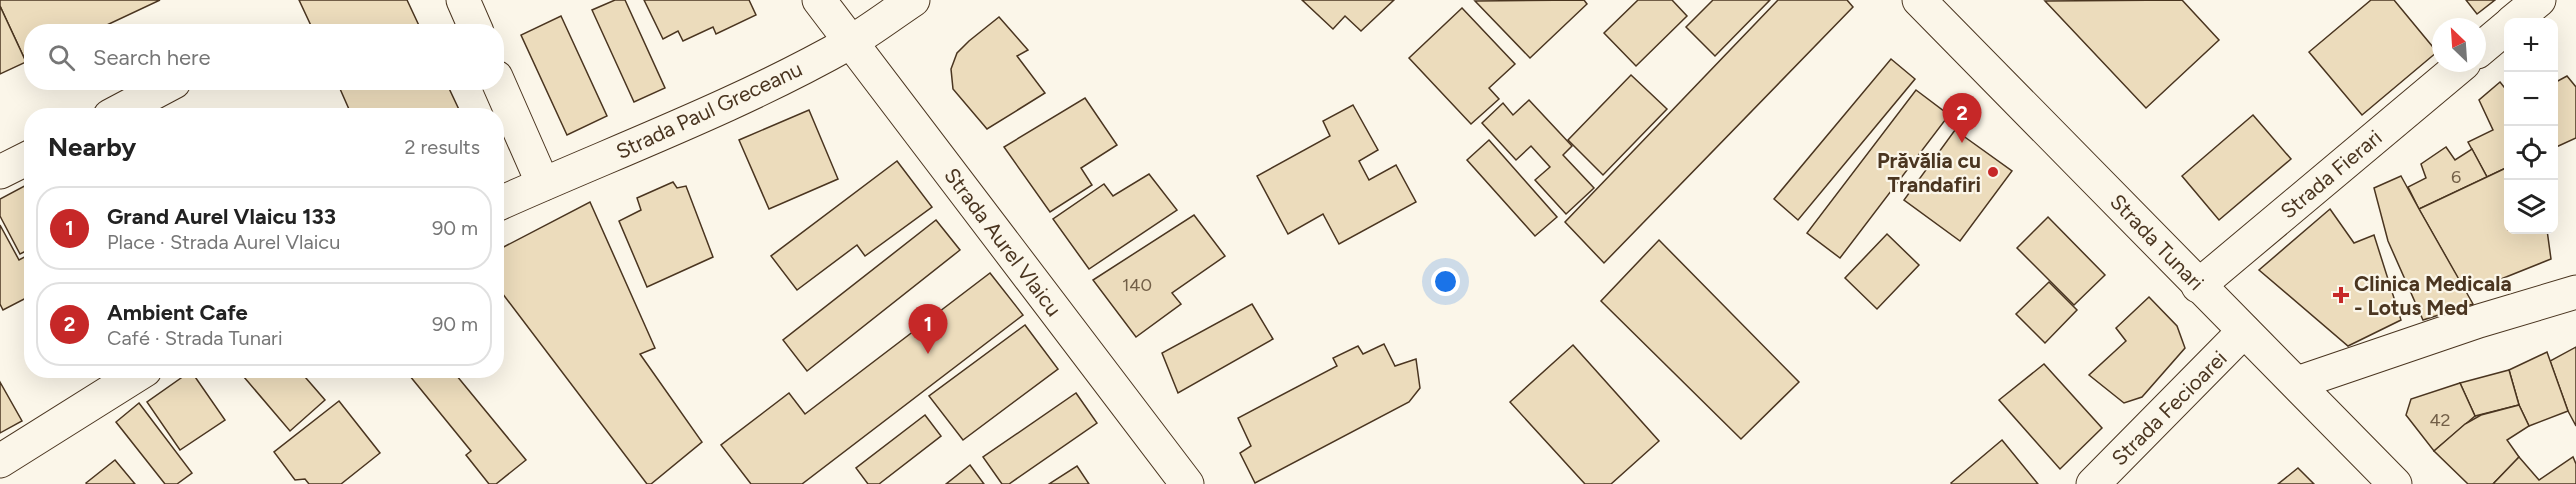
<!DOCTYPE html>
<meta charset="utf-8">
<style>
body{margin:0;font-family:Figtree,sans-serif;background:#f6f6f6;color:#222}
.controls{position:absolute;right:18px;top:18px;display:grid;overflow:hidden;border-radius:12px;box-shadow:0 6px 24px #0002}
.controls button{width:54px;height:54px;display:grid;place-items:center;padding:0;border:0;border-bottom:2px solid #e0e0e0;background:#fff;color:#222;font:30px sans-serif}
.compass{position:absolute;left:2432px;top:18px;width:54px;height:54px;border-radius:50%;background:#fff;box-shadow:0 6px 24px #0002;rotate:335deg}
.you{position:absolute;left:1446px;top:282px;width:21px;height:21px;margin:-15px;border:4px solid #fff;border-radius:50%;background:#1a73e8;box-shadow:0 0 0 9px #1a73e833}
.badge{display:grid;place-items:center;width:39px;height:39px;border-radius:50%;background:#c62828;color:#fff;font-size:20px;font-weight:700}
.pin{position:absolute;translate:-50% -50px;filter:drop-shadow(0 2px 3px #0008)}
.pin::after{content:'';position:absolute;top:32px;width:21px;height:18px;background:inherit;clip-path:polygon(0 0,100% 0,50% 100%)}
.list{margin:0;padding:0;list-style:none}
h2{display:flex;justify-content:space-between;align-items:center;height:78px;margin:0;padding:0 24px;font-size:26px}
h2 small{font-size:20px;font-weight:400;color:#767676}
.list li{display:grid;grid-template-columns:39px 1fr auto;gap:18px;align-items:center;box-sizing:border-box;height:84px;margin:0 12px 12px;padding:0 12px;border:2px solid #e0e0e0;border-radius:24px}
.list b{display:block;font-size:22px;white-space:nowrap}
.list p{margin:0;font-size:20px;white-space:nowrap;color:#767676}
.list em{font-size:20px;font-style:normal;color:#767676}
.icon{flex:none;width:33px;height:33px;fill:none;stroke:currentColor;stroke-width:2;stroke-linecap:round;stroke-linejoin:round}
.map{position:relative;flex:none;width:2576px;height:484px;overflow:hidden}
.search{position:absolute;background:#fff;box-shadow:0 6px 24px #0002;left:24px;top:24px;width:480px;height:66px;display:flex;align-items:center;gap:15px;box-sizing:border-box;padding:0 21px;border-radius:24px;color:#767676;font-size:22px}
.panel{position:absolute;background:#fff;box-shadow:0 6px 24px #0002;left:24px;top:108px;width:480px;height:270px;border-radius:24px}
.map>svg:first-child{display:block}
.building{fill:#ecdcbc;stroke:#4a3520;stroke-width:1.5}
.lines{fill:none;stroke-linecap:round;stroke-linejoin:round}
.minor-casing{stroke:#4a3520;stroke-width:35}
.minor{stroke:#fbf6e9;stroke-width:33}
.poi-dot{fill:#c62828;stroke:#fbf6e9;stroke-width:2}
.labels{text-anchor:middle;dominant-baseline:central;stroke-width:4.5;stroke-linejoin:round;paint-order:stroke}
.number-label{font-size:18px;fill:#725f47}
.street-label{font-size:21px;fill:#4a3520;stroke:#fbf6e9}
.poi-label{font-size:21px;font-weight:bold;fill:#4a3520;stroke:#fbf6e9;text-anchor:end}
</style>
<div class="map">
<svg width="2576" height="484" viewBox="0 0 2576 484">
<rect width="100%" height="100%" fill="#fbf6e9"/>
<g class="building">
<polygon points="0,0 160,0 92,32 32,32 32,59 26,62 0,6"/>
<polygon points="299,0 407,0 422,32 314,32"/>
<polygon points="615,0 625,0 665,88 634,102 592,10"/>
<polygon points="644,0 749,0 756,15 716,34 713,27 683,41 678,31 663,39"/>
<polygon points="1302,0 1394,0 1361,31 1345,16 1333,29"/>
<polygon points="1584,0 1587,4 1530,58 1475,1"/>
<polygon points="1638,0 1672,0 1687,16 1636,66 1604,33"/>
<polygon points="1713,0 1770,0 1715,56 1686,27"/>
<polygon points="1778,0 1847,0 1853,7 1604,263 1565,222"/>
<polygon points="2182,0 2219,40 2146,108 2045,1"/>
<polygon points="2371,0 2394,0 2437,52 2362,115 2309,52"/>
<polygon points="2466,0 2495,0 2477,14"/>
<polygon points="0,6 26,62 0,74"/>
<polygon points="1462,8 1515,64 1489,88 1499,99 1471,124 1409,58"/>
<polygon points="561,16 607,116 567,135 521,35"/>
<polygon points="999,17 1028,50 1017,56 1045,93 987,129 953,89 951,69 957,53 969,41"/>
<polygon points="1891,59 1915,79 1798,220 1774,199"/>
<polygon points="1631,75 1667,109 1603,175 1568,140"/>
<polygon points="2567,76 2576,87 2576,138 2554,148 2554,83"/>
<polygon points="337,82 446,82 462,116 352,116"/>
<polygon points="2500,82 2508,92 2508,167 2487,177 2468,142 2493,130 2479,100"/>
<polygon points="1916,90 1949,115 1840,258 1807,233"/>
<polygon points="1085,98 1117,145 1081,168 1092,185 1050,212 1004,147"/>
<polygon points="1529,100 1572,146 1563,155 1594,188 1566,214 1535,180 1550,167 1531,146 1516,160 1482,123 1503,103 1513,115"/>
<polygon points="1353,105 1378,150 1359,161 1369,180 1396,165 1416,202 1339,244 1323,214 1288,234 1257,176 1330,136 1323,121"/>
<polygon points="809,110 838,179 769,209 739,140"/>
<polygon points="2253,115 2291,159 2219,220 2182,176"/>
<polygon points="1955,130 2012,171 1960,241 1904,200"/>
<polygon points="1489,140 1557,217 1535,236 1467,160"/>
<polygon points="2446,147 2455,160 2472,149 2487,177 2419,209 2408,187 2426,178 2421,164"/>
<polygon points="897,161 932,207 865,256 857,245 797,290 771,256"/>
<polygon points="2508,167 2508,230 2547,230 2551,259 2466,293 2419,209"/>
<polygon points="1149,174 1177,210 1089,269 1053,219 1104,184 1113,196"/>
<polygon points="2401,176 2419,209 2473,304 2423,320 2388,241 2374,188"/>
<polygon points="32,182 32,248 20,254 0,216 0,199"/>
<polygon points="673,182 677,188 686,186 713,257 647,287 619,221 641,210 637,198"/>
<polygon points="590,202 655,348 640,354 702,442 651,484 647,484 496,285 496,251"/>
<polygon points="2330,209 2354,243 2374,235 2401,320 2348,346 2259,270"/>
<polygon points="1194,215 1225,256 1172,293 1181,304 1136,337 1093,280"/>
<polygon points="2048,217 2105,275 2074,305 2017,248"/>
<polygon points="936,220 960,250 807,371 783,340"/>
<polygon points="0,225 19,260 32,253 32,303 28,297 3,310 0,304"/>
<polygon points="1887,234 1919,265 1877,309 1845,278"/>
<polygon points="1659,240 1799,382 1741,439 1601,301"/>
<polygon points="990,273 1023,315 802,484 751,484 721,445 789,393 805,414"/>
<polygon points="2049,282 2077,310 2045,343 2016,314"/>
<polygon points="2149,297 2177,326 2185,348 2142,397 2124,403 2089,375 2126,341 2116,328"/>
<polygon points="1252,304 1273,339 1178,393 1162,353"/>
<polygon points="1025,325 1058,369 963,440 929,396"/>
<polygon points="1384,344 1395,366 1416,359 1420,388 1409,402 1255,483 1240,453 1251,446 1238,418 1337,366 1333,358 1358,346 1363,354"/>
<polygon points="1573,345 1659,441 1611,484 1585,484 1510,402"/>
<polygon points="2576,347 2576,426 2568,411 2550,361"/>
<polygon points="2547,352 2568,411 2529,426 2519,405 2509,370"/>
<polygon points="2044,364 2102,428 2060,469 1999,400"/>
<polygon points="252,370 299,370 325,400 290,431 244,377"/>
<polygon points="405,370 452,370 526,460 496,484 489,484 466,455 471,451"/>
<polygon points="2509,370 2519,405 2475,416 2460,383"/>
<polygon points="191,371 225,420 180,450 147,402"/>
<polygon points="0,382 22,421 0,433"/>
<polygon points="2460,383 2475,416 2434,451 2406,415 2411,399"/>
<polygon points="1076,393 1097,423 1009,484 1002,484 983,457"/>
<polygon points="339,401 380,453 341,484 309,484 305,479 295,480 274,452"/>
<polygon points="139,403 192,473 177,484 165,484 116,422"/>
<polygon points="2519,405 2529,426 2507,440 2519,457 2493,484 2468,484 2434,451 2465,424 2481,415"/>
<polygon points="925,415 941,436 879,484 868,484 856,468"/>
<polygon points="2002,440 2038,484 1952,484 1951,483"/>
<polygon points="2519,457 2539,480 2573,457 2576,464 2576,484 2493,484"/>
<polygon points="115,460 135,484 87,484 86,483"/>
<polygon points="970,465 984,484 946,484"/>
<polygon points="1077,466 1089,484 1049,484"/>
<polygon points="2298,468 2314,484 2278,484"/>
</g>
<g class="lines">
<defs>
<g id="minor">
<polyline points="463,0 477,32"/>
<polyline points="819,0 1187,484"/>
<polyline points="1919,0 2395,484"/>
<polyline points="2512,22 2539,0"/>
<polyline points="2477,52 2508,26"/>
<polyline points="496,77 543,184"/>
<polyline points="110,116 174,82"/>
<polyline points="0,172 32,156"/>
<path d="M 496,205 C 614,152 736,107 849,43 C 871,30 892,14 913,0"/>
<polyline points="2198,286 2464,63"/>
<polyline points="2297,383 2479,321 2576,292"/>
<polyline points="0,461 145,370"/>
<polyline points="2093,484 2244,331"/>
</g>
</defs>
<use href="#minor" class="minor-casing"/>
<use href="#minor" class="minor"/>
</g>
<g class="poi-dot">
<circle cx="1993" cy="172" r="6"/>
<path d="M2338 286h6v6h6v6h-6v6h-6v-6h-6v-6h6z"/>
</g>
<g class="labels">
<g class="number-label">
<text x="2456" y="177">6</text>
<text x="1137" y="285">140</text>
<text x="2440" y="420">42</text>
</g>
<g class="street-label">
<text transform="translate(709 110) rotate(-25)">Strada Paul Greceanu</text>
<text transform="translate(2331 174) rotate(-40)">Strada Fierari</text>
<text transform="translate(1003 242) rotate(53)">Strada Aurel Vlaicu</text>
<text transform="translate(2157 242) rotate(46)">Strada Tunari</text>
<text transform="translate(2169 408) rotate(-45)">Strada Fecioarei</text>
</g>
<g class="poi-label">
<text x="1981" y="160">Prăvălia cu<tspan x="1981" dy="24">Trandafiri</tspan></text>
<text x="2354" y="283" text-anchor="start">Clinica Medicala<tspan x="2354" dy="24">- Lotus Med</tspan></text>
</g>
</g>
</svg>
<div class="controls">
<button>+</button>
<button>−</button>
<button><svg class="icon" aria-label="locate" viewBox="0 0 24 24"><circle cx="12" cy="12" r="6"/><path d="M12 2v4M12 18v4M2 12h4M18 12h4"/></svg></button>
<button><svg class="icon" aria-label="layers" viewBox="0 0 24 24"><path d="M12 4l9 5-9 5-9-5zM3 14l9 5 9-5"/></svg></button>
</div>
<svg class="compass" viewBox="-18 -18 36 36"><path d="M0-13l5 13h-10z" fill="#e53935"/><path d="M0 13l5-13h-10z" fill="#767676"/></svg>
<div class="you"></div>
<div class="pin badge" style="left:928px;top:354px">1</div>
<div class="pin badge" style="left:1962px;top:143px">2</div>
<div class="search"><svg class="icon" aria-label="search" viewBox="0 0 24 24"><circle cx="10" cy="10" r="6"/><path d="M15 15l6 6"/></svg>Search here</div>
<section class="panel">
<h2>Nearby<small>2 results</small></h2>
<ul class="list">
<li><span class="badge">1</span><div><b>Grand Aurel Vlaicu 133</b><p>Place · Strada Aurel Vlaicu</p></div><em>90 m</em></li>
<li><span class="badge">2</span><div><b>Ambient Cafe</b><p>Café · Strada Tunari</p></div><em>90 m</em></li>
</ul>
</section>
</div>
